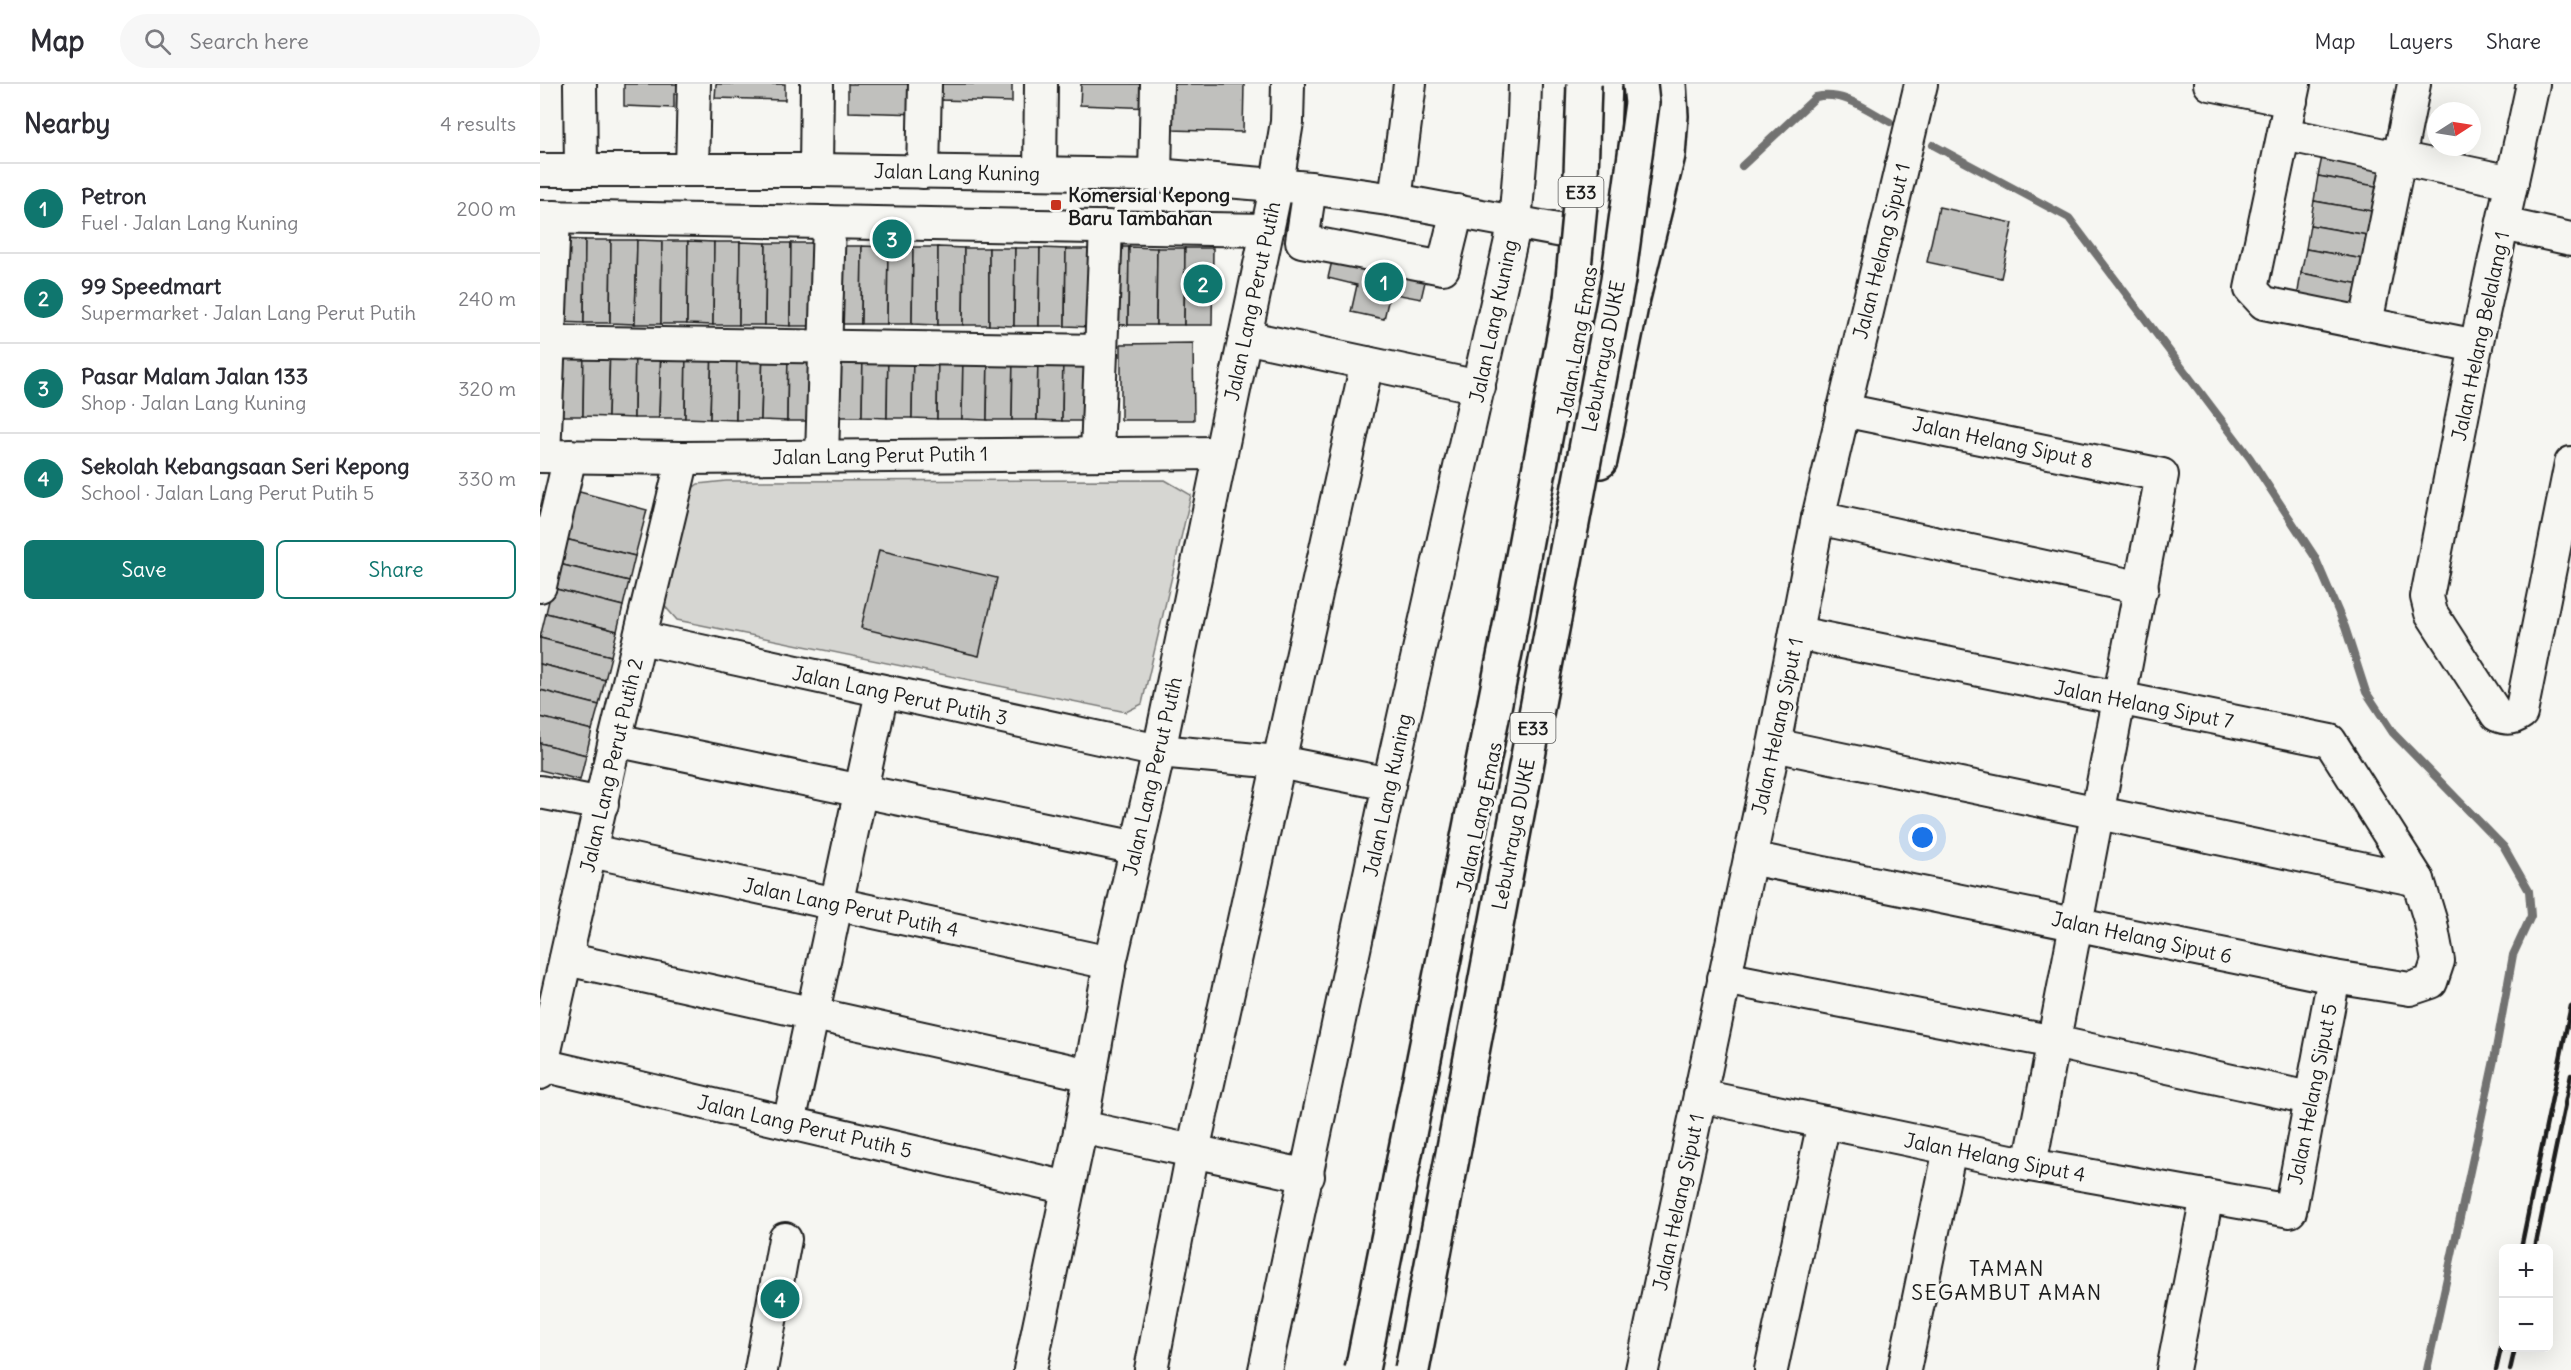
<!DOCTYPE html>
<meta charset="utf-8">
<style>
body{margin:0;font-family:Delius,sans-serif;background:#f7f7f7;color:#2b2b33}
.controls{position:absolute;right:18px;bottom:18px;display:grid;overflow:hidden;border-radius:9px;box-shadow:0 6px 24px #0002}
.controls button{width:54px;height:54px;display:grid;place-items:center;padding:0;border:0;border-bottom:2px solid #e1e1e2;background:#fff;color:#2b2b33;font:30px sans-serif}
.compass{position:absolute;left:1887px;top:18px;width:54px;height:54px;border-radius:50%;background:#fff;box-shadow:0 6px 24px #0002;rotate:78deg}
.you{position:absolute;left:1383px;top:754px;width:21px;height:21px;margin:-15px;border:4px solid #fff;border-radius:50%;background:#1a73e8;box-shadow:0 0 0 9px #1a73e833}
.badge{display:grid;place-items:center;width:39px;height:39px;border-radius:50%;background:#0f766e;color:#fff;font-size:20px;font-weight:700}
.pin{position:absolute;translate:-50% -50%;border:3px solid #fff;box-shadow:0 2px 6px #0006}
.list{margin:0;padding:0;list-style:none}
h2{display:flex;justify-content:space-between;align-items:center;height:78px;margin:0;padding:0 24px;font-size:26px}
h2 small{font-size:20px;font-weight:400;color:#7c7c81}
.list li{display:grid;grid-template-columns:39px 1fr auto;gap:18px;align-items:center;box-sizing:border-box;height:90px;padding:0 24px;border-top:2px solid #e1e1e2}
.list b{display:block;font-size:22px;white-space:nowrap}
.list p{margin:0;font-size:20px;white-space:nowrap;color:#7c7c81}
.list em{font-size:20px;font-style:normal;color:#7c7c81}
.actions{display:flex;gap:12px;padding:18px 24px}
.actions a{flex:1;padding:14px 0;border:2px solid #0f766e;border-radius:9px;text-align:center;font-size:21px;color:#0f766e}
.actions .main{background:#0f766e;color:#fff}
.icon{flex:none;width:33px;height:33px;fill:none;stroke:currentColor;stroke-width:2;stroke-linecap:round;stroke-linejoin:round}
.map{position:relative;flex:none;width:2031px;height:1286px;overflow:hidden}
header{display:flex;align-items:center;gap:36px;box-sizing:border-box;height:84px;padding:0 30px;background:#fff;border-bottom:2px solid #e1e1e2}
header strong{font-size:28px}
nav{display:flex;gap:33px;margin-inline-start:auto;font-size:21px}
.search{width:420px;height:54px;background:#f7f7f7;display:flex;align-items:center;gap:15px;box-sizing:border-box;padding:0 21px;border-radius:33px;color:#7c7c81;font-size:22px}
main{display:flex}
aside{flex:1;background:#fff}
.map>svg:first-child{display:block}
.green{fill:#d6d6d2;stroke:#797977;stroke-width:1.5}
.lines{fill:none;stroke-linecap:round;stroke-linejoin:round}
.stream{stroke:#727271;stroke-width:8}
.building{fill:#c0c0bd;stroke:#1c1c1c;stroke-width:1.5}
.minor-casing{stroke:#1c1c1c;stroke-width:36}
.major-casing{stroke:#1c1c1c;stroke-width:38}
.highway-casing{stroke:#1c1c1c;stroke-width:38}
.minor{stroke:#f6f6f2;stroke-width:32}
.major{stroke:#f6f6f2;stroke-width:33}
.highway{stroke:#f6f6f2;stroke-width:33}
.rail{stroke:#1c1c1c;stroke-width:4.5}
.highway-bridge-casing{stroke:#1c1c1c;stroke-width:38;stroke-linecap:butt}
.highway-bridge{stroke:#f6f6f2;stroke-width:33}
.poi-dot{fill:#c8321e;stroke:#f6f6f2;stroke-width:2}
.labels{text-anchor:middle;dominant-baseline:central;stroke-width:6;stroke-linejoin:round;paint-order:stroke}
.shield{fill:#f6f6f2;stroke:#5d5d5c;stroke-width:1.5}
.shield-label{font-size:18px;font-weight:bold;fill:#1c1c1c}
.street-label{font-size:20px;fill:#1c1c1c;stroke:#f6f6f2}
.poi-label{font-size:20px;font-weight:bold;fill:#1c1c1c;stroke:#f6f6f2;text-anchor:start}
.neighbourhood-label{font-size:21px;letter-spacing:1.5px;fill:#1c1c1c;stroke:#f6f6f2}
</style>
<header>
<strong>Map</strong>
<div class="search"><svg class="icon" aria-label="search" viewBox="0 0 24 24"><circle cx="10" cy="10" r="6"/><path d="M15 15l6 6"/></svg>Search here</div>
<nav><a>Map</a><a>Layers</a><a>Share</a></nav>
</header>
<main>
<aside>
<h2>Nearby<small>4 results</small></h2>
<ul class="list">
<li><span class="badge">1</span><div><b>Petron</b><p>Fuel · Jalan Lang Kuning</p></div><em>200 m</em></li>
<li><span class="badge">2</span><div><b>99 Speedmart</b><p>Supermarket · Jalan Lang Perut Putih</p></div><em>240 m</em></li>
<li><span class="badge">3</span><div><b>Pasar Malam Jalan 133</b><p>Shop · Jalan Lang Kuning</p></div><em>320 m</em></li>
<li><span class="badge">4</span><div><b>Sekolah Kebangsaan Seri Kepong</b><p>School · Jalan Lang Perut Putih 5</p></div><em>330 m</em></li>
</ul>
<div class="actions"><a class="main">Save</a><a>Share</a></div>
</aside>
<div class="map">
<svg width="2031" height="1286" viewBox="0 0 2031 1286">
<rect width="100%" height="100%" fill="#f6f6f2"/>
<filter id="ink" filterUnits="userSpaceOnUse"><feTurbulence type="fractalNoise" baseFrequency=".0167" numOctaves="2"/><feDisplacementMap in="SourceGraphic" scale="12" xChannelSelector="R" yChannelSelector="G"/><feConvolveMatrix kernelMatrix="1 2 1 2 8 2 1 2 1" color-interpolation-filters="sRGB"/></filter>
<g filter="url(#ink)">
<polygon class="green" points="625,396 651,411 602,620 586,628 137,536 122,519 150,406 158,400 186,397"/>
<g class="lines">
<g class="stream">
<polyline points="1393,61 1529,134 1710,374 1775,473 1805,543 1826,608 1853,649 1964,763 1989,807 1991,832 1973,871 1954,976 1887,1286"/>
<path d="M 1202,82 L 1276,13 C 1303,7 1326,25 1350,38"/>
</g>
</g>
<g class="building">
<polygon points="84,0 150,0 150,10 134,10 134,24 84,22"/>
<polygon points="176,0 245,0 245,16 175,14"/>
<polygon points="308,0 382,0 382,30 308,28"/>
<polygon points="399,0 472,0 472,18 399,16"/>
<polygon points="541,0 612,0 612,24 540,21"/>
<polygon points="633,0 704,0 703,48 631,46"/>
<polygon points="1783,68 1845,79 1841,103 1778,92"/>
<polygon points="1778,92 1841,103 1837,128 1774,117"/>
<polygon points="1774,117 1837,128 1833,152 1770,141"/>
<polygon points="1399,123 1473,139 1461,194 1387,178"/>
<polygon points="1770,141 1833,152 1829,176 1766,165"/>
<polygon points="19,155 45,156 44,239 18,238"/>
<polygon points="45,156 71,156 70,239 44,239"/>
<polygon points="71,156 97,156 95,240 70,239"/>
<polygon points="97,156 122,157 121,240 95,240"/>
<polygon points="122,157 148,157 147,240 121,240"/>
<polygon points="148,157 174,158 173,241 147,240"/>
<polygon points="174,158 200,158 199,241 173,241"/>
<polygon points="200,158 226,159 225,241 199,241"/>
<polygon points="226,159 251,159 250,242 225,241"/>
<polygon points="251,159 277,159 276,242 250,242"/>
<polygon points="297,162 322,162 321,240 296,240"/>
<polygon points="322,162 348,163 347,240 321,240"/>
<polygon points="348,163 373,163 372,240 347,240"/>
<polygon points="373,163 398,163 398,241 372,240"/>
<polygon points="398,163 424,164 423,241 398,241"/>
<polygon points="560,163 589,163 588,241 560,240"/>
<polygon points="589,163 617,164 616,241 588,241"/>
<polygon points="424,164 449,164 449,241 423,241"/>
<polygon points="449,164 475,164 474,242 449,241"/>
<polygon points="475,164 500,164 499,242 474,242"/>
<polygon points="500,164 526,165 525,242 499,242"/>
<polygon points="617,164 645,164 644,241 616,241"/>
<polygon points="645,164 673,164 672,241 644,241"/>
<polygon points="795,164 888,185 881,215 850,209 844,235 811,228 817,201 788,194"/>
<polygon points="526,165 551,165 550,243 525,242"/>
<polygon points="1766,165 1829,176 1825,201 1761,189"/>
<polygon points="1761,189 1825,201 1820,225 1757,214"/>
<polygon points="653,259 654,336 581,336 581,260"/>
<polygon points="19,261 44,262 43,332 18,332"/>
<polygon points="44,262 70,262 68,333 43,332"/>
<polygon points="70,262 95,262 94,334 68,333"/>
<polygon points="95,262 121,263 119,334 94,334"/>
<polygon points="121,263 146,264 145,334 119,334"/>
<polygon points="146,264 172,264 170,335 145,334"/>
<polygon points="172,264 197,264 196,336 170,335"/>
<polygon points="197,264 223,265 221,336 196,336"/>
<polygon points="223,265 248,266 247,337 221,336"/>
<polygon points="248,266 273,266 272,337 247,337"/>
<polygon points="298,267 323,267 322,333 297,333"/>
<polygon points="323,267 348,268 347,334 322,333"/>
<polygon points="348,268 373,268 372,334 347,334"/>
<polygon points="373,268 398,269 397,335 372,334"/>
<polygon points="398,269 423,269 422,335 397,335"/>
<polygon points="423,269 448,270 447,336 422,335"/>
<polygon points="448,270 473,270 472,336 447,336"/>
<polygon points="473,270 498,270 497,336 472,336"/>
<polygon points="498,270 523,271 522,337 497,336"/>
<polygon points="523,271 548,271 547,337 522,337"/>
<polygon points="36,407 107,426 95,472 25,455"/>
<polygon points="25,455 95,472 89,497 19,480"/>
<polygon points="339,466 457,494 439,572 321,544"/>
<polygon points="19,480 89,497 83,522 12,504"/>
<polygon points="12,504 83,522 77,547 6,529"/>
<polygon points="6,529 77,547 71,572 0,554"/>
<polygon points="0,554 71,572 65,596 0,580"/>
<polygon points="0,580 65,596 59,621 0,606"/>
<polygon points="0,606 59,621 52,646 0,633"/>
<polygon points="0,633 52,646 46,671 0,659"/>
<polygon points="0,659 46,671 40,696 0,686"/>
</g>
<g class="lines">
<defs>
<g id="minor">
<polyline points="40,0 41,86"/>
<polyline points="1670,0 1751,17"/>
<polyline points="1754,0 1711,205 1724,219 1936,262"/>
<path d="M 1993,0 L 1936,262 L 1887,513 L 1891,529 L 1957,631 C 1966,635 1973,635 1981,629 L 2031,379"/>
<polyline points="1744,50 1972,98"/>
<polyline points="0,86 276,86 615,91 770,104 855,116 1055,153"/>
<polyline points="152,86 154,0"/>
<polyline points="276,86 277,0"/>
<polyline points="383,88 385,0"/>
<polyline points="500,89 501,0"/>
<polyline points="615,91 617,0"/>
<polyline points="770,104 762,157 903,184 917,127"/>
<polyline points="855,116 870,0"/>
<polyline points="0,133 727,146"/>
<polyline points="1963,140 2031,155"/>
<polyline points="1826,239 1874,0"/>
<polyline points="705,253 939,303"/>
<polyline points="0,258 561,267"/>
<polyline points="1303,326 1622,391 1490,1081"/>
<polyline points="557,369 566,143"/>
<polyline points="0,372 143,374 680,369"/>
<polyline points="4,372 14,133"/>
<polyline points="282,372 289,138"/>
<polyline points="1278,434 1602,504"/>
<polyline points="0,502 30,372"/>
<polyline points="101,554 619,667 739,678 849,700"/>
<polyline points="75,656 597,764"/>
<polyline points="1234,661 1878,796"/>
<polyline points="0,708 62,720"/>
<polyline points="51,767 570,879"/>
<polyline points="1210,774 1794,893 1870,905 1891,898 1898,877 1891,839 1878,796 1790,657 1257,549"/>
<polyline points="26,875 550,991"/>
<polyline points="1184,894 1514,958 1769,1014"/>
<polyline points="2,981 528,1104"/>
<polyline points="0,989 75,656 143,374"/>
<polyline points="1160,1012 1490,1081 1750,1127 1794,893"/>
<polyline points="249,1039 342,608"/>
<polyline points="541,1043 768,1092"/>
<polyline points="221,1286 245,1155"/>
<polyline points="490,1286 541,1043 570,879 619,667 737,99 747,38 748,0"/>
<polyline points="611,1286 653,1067 827,279"/>
<polyline points="725,1286 849,700 975,138 984,33 985,0"/>
<polyline points="1102,1286 1234,661 1278,434 1381,0"/>
<polyline points="1231,1286 1284,1038"/>
<polyline points="1364,1286 1410,1065"/>
<polyline points="1633,1286 1667,1112"/>
</g>
<g id="major">
<path d="M 1043,222 C 1056,148 1063,75 1065,0"/>
<polyline points="1060,377 1091,222 1128,71 1131,32 1129,0"/>
</g>
<polyline id="highway" points="968,553 1031,215"/>
</defs>
<use href="#minor" class="minor-casing"/>
<use href="#major" class="major-casing"/>
<use href="#highway" class="highway-casing"/>
<use href="#minor" class="minor"/>
<use href="#major" class="major"/>
<use href="#highway" class="highway"/>
<g class="rail">
<polyline points="1981,1164 2031,922"/>
<polyline points="1995,1164 2031,991"/>
<polyline points="1956,1286 1964,1251"/>
<polyline points="1970,1286 1975,1264"/>
</g>
<defs>
<g id="highway-bridge">
<polyline points="1031,215 1040,121 1044,0"/>
<polyline points="822,1286 968,553"/>
<polyline points="872,1286 1078,196 1102,19 1100,0"/>
</g>
</defs>
<use href="#highway-bridge" class="highway-bridge-casing"/>
<use href="#highway-bridge" class="highway-bridge"/>
</g>
</g>
<rect class="poi-dot" x="510" y="115" width="12" height="12" rx="3"/>
<g class="labels">
<g class="shield">
<rect x="1018.5" y="93" width="45" height="30" rx="4.5"/>
<rect x="970.5" y="629" width="45" height="30" rx="4.5"/>
</g>
<g class="shield-label">
<text x="1041" y="108">E33</text>
<text x="993" y="644">E33</text>
</g>
<g class="street-label">
<text transform="translate(417 88) rotate(1)">Jalan Lang Kuning</text>
<text transform="translate(1341 167) rotate(-76)">Jalan Helang Siput 1</text>
<text transform="translate(712 217) rotate(-78)">Jalan Lang Perut Putih</text>
<text transform="translate(953 237) rotate(-78)">Jalan Lang Kuning</text>
<text transform="translate(1940 252) rotate(-78)">Jalan Helang Belalang 1</text>
<text transform="translate(1037 258) rotate(-80)">Jalan Lang Emas</text>
<text transform="translate(1063 272) rotate(-79)">Lebuhraya DUKE</text>
<text transform="translate(1463 358) rotate(12)">Jalan Helang Siput 8</text>
<text transform="translate(340 371) rotate(-1)">Jalan Lang Perut Putih 1</text>
<text transform="translate(360 611) rotate(12)">Jalan Lang Perut Putih 3</text>
<text transform="translate(1604 620) rotate(11)">Jalan Helang Siput 7</text>
<text transform="translate(1237 642) rotate(-78)">Jalan Helang Siput 1</text>
<text transform="translate(71 681) rotate(-77)">Jalan Lang Perut Putih 2</text>
<text transform="translate(612 692) rotate(-77)">Jalan Lang Perut Putih</text>
<text transform="translate(847 711) rotate(-78)">Jalan Lang Kuning</text>
<text transform="translate(939 733) rotate(-78)">Jalan Lang Emas</text>
<text transform="translate(973 750) rotate(-79)">Lebuhraya DUKE</text>
<text transform="translate(311 823) rotate(12)">Jalan Lang Perut Putih 4</text>
<text transform="translate(1602 853) rotate(12)">Jalan Helang Siput 6</text>
<text transform="translate(1772 1010) rotate(-79)">Jalan Helang Siput 5</text>
<text transform="translate(265 1042) rotate(13)">Jalan Lang Perut Putih 5</text>
<text transform="translate(1455 1073) rotate(11)">Jalan Helang Siput 4</text>
<text transform="translate(1138 1118) rotate(-78)">Jalan Helang Siput 1</text>
</g>
<g class="poi-label">
<text x="528" y="110">Komersial Kepong<tspan x="528" dy="23">Baru Tambahan</tspan></text>
</g>
<g class="neighbourhood-label">
<text x="1467" y="1184">TAMAN<tspan x="1467" dy="24">SEGAMBUT AMAN</tspan></text>
</g>
</g>
</svg>
<div class="controls">
<button>+</button>
<button>−</button>
</div>
<svg class="compass" viewBox="-18 -18 36 36"><path d="M0-13l5 13h-10z" fill="#e53935"/><path d="M0 13l5-13h-10z" fill="#7c7c81"/></svg>
<div class="you"></div>
<div class="pin badge" style="left:844px;top:198px">1</div>
<div class="pin badge" style="left:663px;top:200px">2</div>
<div class="pin badge" style="left:352px;top:155px">3</div>
<div class="pin badge" style="left:240px;top:1215px">4</div>
</div>
</main>
